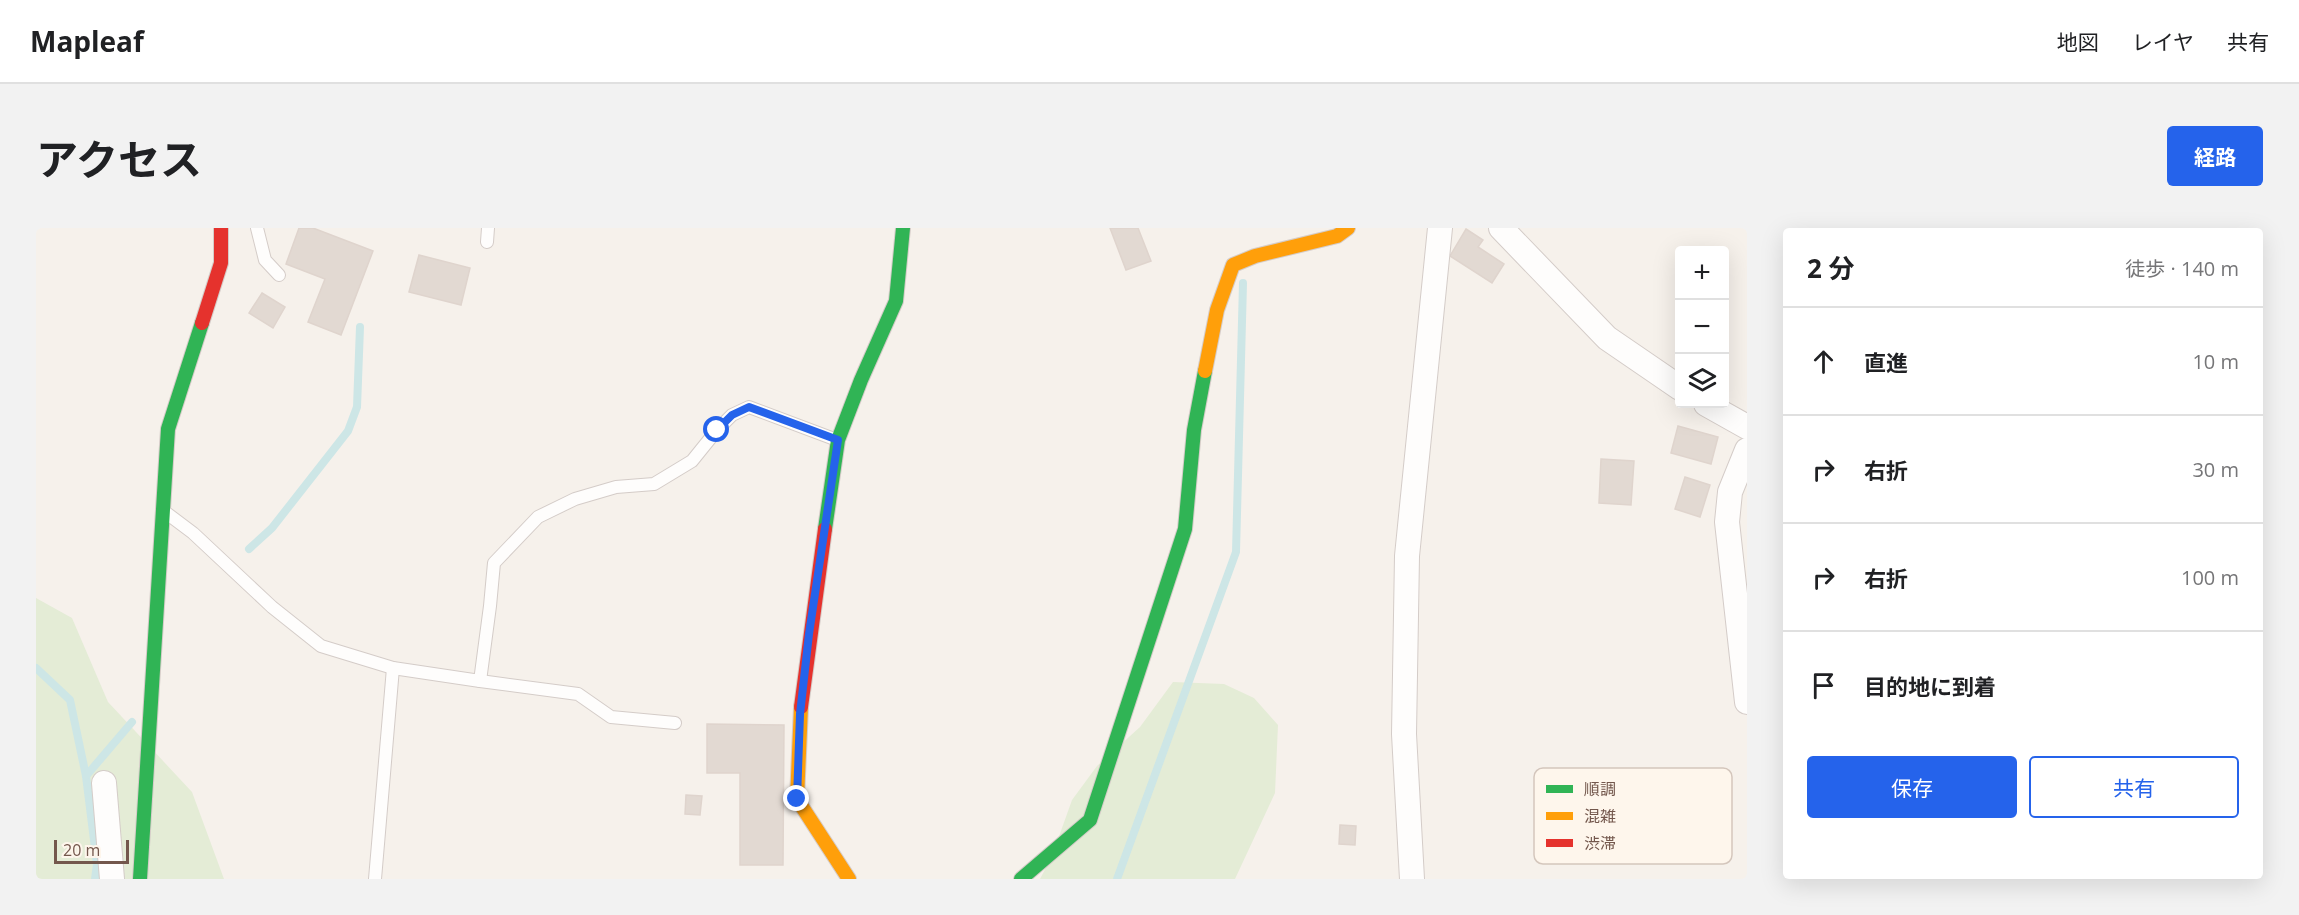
<!DOCTYPE html>
<html lang="ja">
<meta charset="utf-8">
<style>
body{margin:0;font-family:"Open Sans","Noto Sans JP",sans-serif;background:#f2f2f2;color:#202124}
.controls{position:absolute;right:18px;top:18px;display:grid;overflow:hidden;border-radius:6px;box-shadow:0 6px 24px #0002}
.controls button{width:54px;height:54px;display:grid;place-items:center;padding:0;border:0;border-bottom:2px solid #e0e0e0;background:#fff;color:#202124;font:30px sans-serif}
.scale{position:absolute;left:18px;bottom:15px;width:75px;box-sizing:border-box;padding-left:6px;border:3px solid #73574c;border-top:0;font-size:16px;line-height:21px;white-space:nowrap;color:#73574c;-webkit-text-stroke:4px #fef6ec;paint-order:stroke}
.stop{position:absolute;width:18px;height:18px;margin:-14px;border:4px solid #2563eb;border-radius:50%;background:#fff}
.stop.end{background:#2563eb;border-color:#fff;box-shadow:0 2px 6px #0008}
.list{margin:0;padding:0;list-style:none}
h2{display:flex;justify-content:space-between;align-items:center;height:78px;margin:0;padding:0 24px;font-size:26px}
h2 small{font-size:20px;font-weight:400;color:#757577}
.list li{display:grid;grid-template-columns:39px 1fr auto;gap:18px;align-items:center;box-sizing:border-box;height:108px;padding:0 24px;border-top:2px solid #e0e0e0}
.list b{display:block;font-size:22px;white-space:nowrap}
.list em{font-size:20px;font-style:normal;color:#757577}
.actions{display:flex;gap:12px;padding:18px 24px}
.actions a{flex:1;padding:14px 0;border:2px solid #2563eb;border-radius:6px;text-align:center;font-size:21px;color:#2563eb}
.actions .main{background:#2563eb;color:#fff}
.icon{flex:none;width:33px;height:33px;fill:none;stroke:currentColor;stroke-width:2;stroke-linecap:round;stroke-linejoin:round}
.map{position:relative;flex:none;width:1711px;height:651px;overflow:hidden;border-radius:6px}
header{display:flex;align-items:center;gap:36px;box-sizing:border-box;height:84px;padding:0 30px;background:#fff;border-bottom:2px solid #e0e0e0}
header strong{font-size:28px}
nav{display:flex;gap:33px;margin-inline-start:auto;font-size:21px}
.intro{display:flex;align-items:center;justify-content:space-between;box-sizing:border-box;height:144px;padding:0 36px}
h1{margin:0;font-size:42px}
.button{padding:15px 27px;border-radius:6px;background:#2563eb;color:#fff;font-size:21px;font-weight:700}
main{display:flex;gap:36px;padding:0 36px}
aside{flex:1;background:#fff;border-radius:6px;box-shadow:0 6px 24px #0002}
.map>svg:first-child{display:block}
.green{fill:#e4ecd6}
.lines{fill:none;stroke-linecap:round;stroke-linejoin:round}
.stream{stroke:#cde6e6;stroke-width:8}
.building{fill:#e2d9d2;stroke:#dfd4cd;stroke-width:1.5}
.lane-casing{stroke:#d4ccc8;stroke-width:14}
.street-casing{stroke:#d4ccc8;stroke-width:26}
.fast-casing{stroke:#d5ccc8;stroke-width:16}
.slow-casing{stroke:#d5ccc8;stroke-width:16}
.jam-casing{stroke:#d5ccc8;stroke-width:16}
.lane{stroke:#fefdfc;stroke-width:12}
.street{stroke:#fefdfc;stroke-width:24}
.fast{stroke:#30b455;stroke-width:14}
.slow{stroke:#ff9f0a;stroke-width:14}
.jam{stroke:#e5322d;stroke-width:14}
.route{stroke:#2563eb;stroke-width:8}
.key{fill:#fef6ec;stroke:#d4c6bc;stroke-width:1.5}
.key-label{font-size:16px;fill:#73574c}
</style>
<header>
<strong>Mapleaf</strong>
<nav><a>地図</a><a>レイヤ</a><a>共有</a></nav>
</header>
<div class="intro"><h1>アクセス</h1><a class="button">経路</a></div>
<main>
<div class="map">
<svg width="1711" height="651" viewBox="0 0 1711 651">
<rect width="100%" height="100%" fill="#f6f1eb"/>
<g class="green">
<polygon points="0,370 36,390 72,474 156,564 188,651 0,651"/>
<polygon points="1137,454 1188,456 1218,470 1242,497 1239,565 1199,651 1004,651 1016,628 1036,572 1061,538 1104,499"/>
</g>
<g class="lines">
<g class="stream">
<polyline points="213,321 236,300 312,203 321,179 324,99"/>
<polyline points="0,440 34,472 50,548 61,636 59,651"/>
<polyline points="50,548 96,494"/>
<polyline points="1081,651 1200,324 1207,55"/>
</g>
</g>
<g class="building">
<polygon points="263,0 277,0 337,23 305,107 272,94 289,51 250,36"/>
<polygon points="1074,0 1102,0 1115,33 1090,42"/>
<polygon points="1430,1 1447,12 1442,19 1468,36 1456,55 1414,28"/>
<polygon points="383,27 434,40 425,77 373,64"/>
<polygon points="226,65 249,79 237,100 213,85"/>
<polygon points="1642,198 1682,209 1675,236 1635,225"/>
<polygon points="1565,231 1598,233 1595,277 1563,275"/>
<polygon points="1649,249 1674,257 1664,289 1639,281"/>
<polygon points="671,496 748,497 747,637 704,637 704,545 671,545"/>
<polygon points="650,567 666,568 664,587 649,586"/>
<polygon points="1304,597 1320,598 1319,617 1303,616"/>
</g>
<g class="lines">
<defs>
<g id="lane">
<polyline points="221,0 229,32 243,47"/>
<polyline points="451,14 452,0"/>
<polyline points="129,284 157,305 236,379 285,418 357,440 444,453 454,378 458,335 502,289 539,271 580,259 618,256 656,233 681,202 696,187 713,179 801,212"/>
<polyline points="444,453 542,466 575,489 639,495"/>
<polyline points="339,651 357,440"/>
</g>
<g id="street">
<polyline points="1465,0 1571,110 1644,160"/>
<polyline points="1670,176 1711,199"/>
<polyline points="1711,222 1694,264 1691,294 1711,474"/>
<polyline points="68,555 76,651"/>
<polyline points="1376,651 1368,506 1371,328 1404,0"/>
</g>
<g id="fast">
<polyline points="789,301 802,212 825,152 860,73 867,0"/>
<polyline points="104,651 132,201 166,95"/>
<polyline points="985,651 1054,592 1149,301 1158,202 1169,143"/>
</g>
<g id="slow">
<polyline points="1169,143 1181,82 1197,37 1219,28 1301,8 1312,0"/>
<polyline points="765,479 761,571 813,651"/>
</g>
<g id="jam">
<polyline points="166,95 185,35 185,0"/>
<polyline points="765,479 789,301"/>
</g>
</defs>
<use href="#lane" class="lane-casing"/>
<use href="#street" class="street-casing"/>
<use href="#fast" class="fast-casing"/>
<use href="#slow" class="slow-casing"/>
<use href="#jam" class="jam-casing"/>
<use href="#lane" class="lane"/>
<use href="#street" class="street"/>
<use href="#fast" class="fast"/>
<use href="#slow" class="slow"/>
<use href="#jam" class="jam"/>
</g>
<g class="lines">
<polyline class="route" points="681,202 696,187 713,179 802,212 773,406 764,486 761,571"/>
</g>
<rect x="1498" y="540" width="198" height="96" rx="9" class="key"/>
<rect x="1510" y="557" width="27" height="8" fill="#30b455"/>
<rect x="1510" y="584" width="27" height="8" fill="#ff9f0a"/>
<rect x="1510" y="611" width="27" height="8" fill="#e5322d"/>
<g class="key-label">
<text x="1548" y="567">順調</text>
<text x="1548" y="594">混雑</text>
<text x="1548" y="621">渋滞</text>
</g>
</svg>
<div class="controls">
<button>+</button>
<button>−</button>
<button><svg class="icon" aria-label="layers" viewBox="0 0 24 24"><path d="M12 4l9 5-9 5-9-5zM3 14l9 5 9-5"/></svg></button>
</div>
<div class="scale">20 m</div>
<div class="stop" style="left:681px;top:202px"></div>
<div class="stop end" style="left:761px;top:571px"></div>
</div>
<aside>
<h2>2 分<small>徒歩 · 140 m</small></h2>
<ul class="list">
<li><svg class="icon" aria-label="ahead" viewBox="0 0 24 24"><path d="M12 20V5M6 11l6-6 6 6"/></svg><div><b>直進</b></div><em>10 m</em></li>
<li><svg class="icon" aria-label="right" viewBox="0 0 24 24"><path d="M7 20v-9h11M14 6l5 5-5 5"/></svg><div><b>右折</b></div><em>30 m</em></li>
<li><svg class="icon" aria-label="right" viewBox="0 0 24 24"><path d="M7 20v-9h11M14 6l5 5-5 5"/></svg><div><b>右折</b></div><em>100 m</em></li>
<li><svg class="icon" aria-label="arrive" viewBox="0 0 24 24"><path d="M6 21V4h12l-3 4 3 4H6"/></svg><div><b>目的地に到着</b></div></li>
</ul>
<div class="actions"><a class="main">保存</a><a>共有</a></div>
</aside>
</main>
